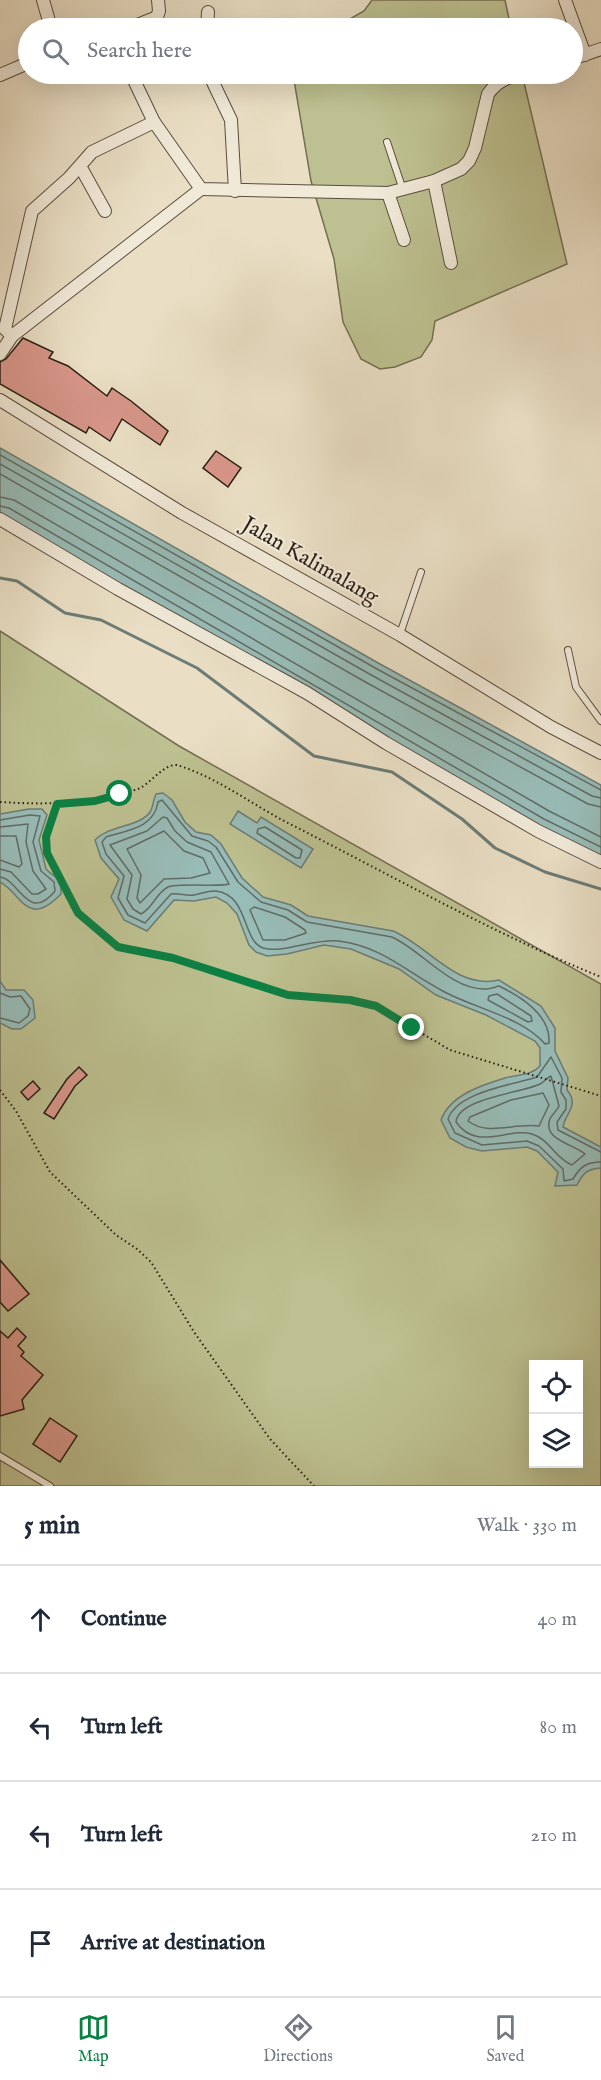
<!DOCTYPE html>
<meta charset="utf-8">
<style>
body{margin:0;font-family:"IM FELL English",serif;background:#f6f6f7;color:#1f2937}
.controls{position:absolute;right:18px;bottom:18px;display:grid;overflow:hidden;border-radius:0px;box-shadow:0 6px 24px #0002}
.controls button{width:54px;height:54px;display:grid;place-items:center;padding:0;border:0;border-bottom:2px solid #e0e1e3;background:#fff;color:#1f2937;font:30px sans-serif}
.stop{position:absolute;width:18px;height:18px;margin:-14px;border:4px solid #0b8043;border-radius:50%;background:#fff}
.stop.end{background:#0b8043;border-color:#fff;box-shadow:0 2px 6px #0008}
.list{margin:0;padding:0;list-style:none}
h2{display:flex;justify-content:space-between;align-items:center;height:78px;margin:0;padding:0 24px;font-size:26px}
h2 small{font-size:20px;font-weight:400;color:#747a83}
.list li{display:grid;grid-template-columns:39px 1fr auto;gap:18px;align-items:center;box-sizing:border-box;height:108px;padding:0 24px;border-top:2px solid #e0e1e3}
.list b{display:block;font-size:22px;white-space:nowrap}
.list em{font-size:20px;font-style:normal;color:#747a83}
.icon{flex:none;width:33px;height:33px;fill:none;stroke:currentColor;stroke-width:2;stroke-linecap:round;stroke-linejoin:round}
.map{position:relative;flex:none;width:601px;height:1486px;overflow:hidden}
.search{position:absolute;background:#fff;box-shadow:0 6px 24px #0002;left:18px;right:18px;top:18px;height:66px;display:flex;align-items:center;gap:15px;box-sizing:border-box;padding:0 21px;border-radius:33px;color:#747a83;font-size:22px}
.sheet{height:510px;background:#fff}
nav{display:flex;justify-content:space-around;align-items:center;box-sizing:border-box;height:84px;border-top:2px solid #e0e1e3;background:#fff;font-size:16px;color:#747a83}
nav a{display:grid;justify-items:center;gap:3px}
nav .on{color:#0b8043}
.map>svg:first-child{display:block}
.green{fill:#bdc090;stroke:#746e52;stroke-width:1.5;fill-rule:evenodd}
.water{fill:#98bcb7;stroke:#6c7c76;stroke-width:1.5}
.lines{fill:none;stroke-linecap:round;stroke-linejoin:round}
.shore{stroke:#616c66;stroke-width:1.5}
.stream{stroke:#6c7c76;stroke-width:3}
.building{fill:#d9978b;stroke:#2a1d14;stroke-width:1.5}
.lane-casing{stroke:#5a4e40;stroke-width:8}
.street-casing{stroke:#5a4e40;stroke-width:14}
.path{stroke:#2a1d14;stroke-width:2;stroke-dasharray:1.5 3;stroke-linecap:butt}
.lane{stroke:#f1ead9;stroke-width:6}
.street{stroke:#f1ead9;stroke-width:12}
.route{stroke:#0b8043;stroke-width:8}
.labels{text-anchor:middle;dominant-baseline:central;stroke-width:4.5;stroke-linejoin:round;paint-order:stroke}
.street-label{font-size:22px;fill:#2a1d14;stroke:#f1ead9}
</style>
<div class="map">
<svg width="601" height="1486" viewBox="0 0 601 1486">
<rect width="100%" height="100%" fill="#eadfc5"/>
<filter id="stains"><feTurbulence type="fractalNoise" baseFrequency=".00333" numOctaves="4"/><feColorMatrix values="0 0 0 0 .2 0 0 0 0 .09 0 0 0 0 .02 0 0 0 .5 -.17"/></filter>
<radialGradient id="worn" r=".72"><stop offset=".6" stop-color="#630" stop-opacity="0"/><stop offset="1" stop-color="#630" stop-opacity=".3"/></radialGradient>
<g class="green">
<polygon points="372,0 505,0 511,28 334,28 364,11"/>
<polygon points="293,74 522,74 567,264 435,321 432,340 421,357 395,367 380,369 361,359 343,322 334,259 311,181"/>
<path d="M 0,631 L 179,746 L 601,984 L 601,1486 L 0,1486 ZM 534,1364 L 578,1364 L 578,1464 L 534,1464 Z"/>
</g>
<g class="water">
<polygon points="0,448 380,664 601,785 601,862 0,518"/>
<path d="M 163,793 L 172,800 L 185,822 L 196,832 L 211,835 L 221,844 L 242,878 L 263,897 L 291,905 L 308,916 L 393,931 C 429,946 456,990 499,980 L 541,1006 L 555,1028 L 555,1051 L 568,1078 L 567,1090 C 580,1106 565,1113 563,1127 L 601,1147 L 601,1168 C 587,1169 583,1173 577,1185 L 555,1186 L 558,1172 L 537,1151 L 527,1147 L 482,1151 L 466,1147 L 450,1138 L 441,1120 C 450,1095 482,1085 505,1078 C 518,1074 531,1076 540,1066 L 540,1048 L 535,1041 L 486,1015 L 436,995 L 399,969 L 351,949 L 324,945 L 287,954 L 267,956 L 256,952 L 249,945 L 237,914 L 227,903 L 216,897 L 194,901 L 174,900 L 147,931 L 124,920 L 111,897 L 119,879 L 101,858 L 95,840 C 109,825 140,827 150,812 C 153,808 153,800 156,794 Z"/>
<path d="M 29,809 L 42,809 L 47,815 L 39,840 L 46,869 C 56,880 62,874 61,894 C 27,929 22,894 0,882 L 0,814 Z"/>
<polygon points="238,811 257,823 261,817 313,849 301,868 230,824"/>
<polygon points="0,981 6,990 24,990 33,1000 35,1018 21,1029 12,1029 0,1023"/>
</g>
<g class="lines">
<g class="shore">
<polyline points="0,455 377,669 601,790"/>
<polyline points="0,464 373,676 592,796 601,798"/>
<polyline points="0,474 369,684 588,804 601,807"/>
<polyline points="0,497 14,500 549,811 601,837"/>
<polyline points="0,506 9,508 544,819 601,847"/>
<path d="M 162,800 L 192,836 L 208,841 L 216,847 L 238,882 L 261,902 L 288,910 L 307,922 L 392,937 C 421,950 451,990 485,989 C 490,989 495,987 499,986 C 521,997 551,1015 549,1043 L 545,1044 C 521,1016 472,1008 441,990 C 405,971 383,947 339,941 C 314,938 282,954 263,948 C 242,941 249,895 216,891 C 209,890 201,894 194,895 C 186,896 179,893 171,894 L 145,923 L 128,915 L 118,898 L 124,876 L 106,854 L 102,842 L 106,837 C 128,830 154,828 158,802 Z"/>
<path d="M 163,817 L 167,818 L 175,831 L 187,842 L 211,852 L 229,884 C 223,887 178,883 168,887 C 156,893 153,908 141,914 L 133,909 L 127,899 L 132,875 L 110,845 L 147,831 Z"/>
<path d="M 0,820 L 30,815 L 40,816 L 33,842 L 41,871 L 54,882 L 55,891 C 28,924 19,879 0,877"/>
<polyline points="0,827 28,824 26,842 33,871 46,889 38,894 32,894 11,872 0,869"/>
<polygon points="265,827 302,850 300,858 296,858 257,833 258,829"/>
<polygon points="164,831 184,851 203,858 210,873 191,878 164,879 140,903 137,898 141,875 127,849"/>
<polyline points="0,836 16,836 22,864 19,867 0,860"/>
<polygon points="254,907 285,917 305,930 306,933 285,940 263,940 250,910"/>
<polyline points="0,993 10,997 21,996 30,1009 28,1016 19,1023 0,1018"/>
<polygon points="497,994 531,1016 532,1021 528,1022 488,1000 489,996"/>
<path d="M 551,1076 L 559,1106 C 557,1111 552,1114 550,1119 C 542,1140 574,1144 585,1154 L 572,1165 C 556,1159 549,1139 532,1134 C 508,1127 477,1152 456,1122 C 458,1098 522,1093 540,1084 C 544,1082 547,1078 551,1076 Z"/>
<path d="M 543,1093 L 549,1105 L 539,1126 C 515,1122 489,1137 468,1121 L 470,1117 L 511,1100 Z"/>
<path d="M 601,1152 L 558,1130 L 557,1122 L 566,1109 L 566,1100 L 561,1092 L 562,1078 L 551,1057 L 537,1077 C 512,1085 457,1092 448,1119 L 455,1133 L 482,1145 L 527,1141 L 539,1146 L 563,1169 L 564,1181 L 573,1179 C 580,1167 586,1162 601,1162"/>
</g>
<polyline class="stream" points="0,578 17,581 65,613 101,620 197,668 314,756 392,772 462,819 495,848 545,872 601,889"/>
</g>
<g class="building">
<polygon points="23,338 53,352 49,358 68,366 107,396 112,388 131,401 168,431 160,445 122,419 110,441 89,427 86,433 0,384 0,362 6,359"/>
<polygon points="216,451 241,468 228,487 203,468"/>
<polygon points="79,1067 87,1075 75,1086 54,1119 44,1113 67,1079"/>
<polygon points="33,1081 40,1089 28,1100 21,1092"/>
<polygon points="0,1260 29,1294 8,1311 0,1302"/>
<polygon points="17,1328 26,1337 18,1346 24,1352 21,1356 43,1375 22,1400 24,1409 0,1416 0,1331 8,1338"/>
<polygon points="50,1418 77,1436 60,1462 33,1444"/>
</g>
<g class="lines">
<defs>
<g id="lane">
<polyline points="387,142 403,190"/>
<polyline points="400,634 421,572"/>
<polyline points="568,650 576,687 601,721"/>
<polyline points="0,1456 50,1486"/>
</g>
<g id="street">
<polyline points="43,0 51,28"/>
<polyline points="565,0 585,55"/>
<polyline points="130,28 157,17 159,11 158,0"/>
<polyline points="207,28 208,12"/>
<polyline points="572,59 601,49"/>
<path d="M 131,74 L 154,122 L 201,189 L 388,193 L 434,181 L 461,169 L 469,161 L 475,148 L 488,94 C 497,81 508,77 523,74"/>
<polyline points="209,74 231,120 235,191"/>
<polyline points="0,75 28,63"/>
<polyline points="80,166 105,211"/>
<polyline points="434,181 451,263"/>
<polyline points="388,193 404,240"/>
<polyline points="12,336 5,329 32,211 69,178 92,152 154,122"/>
<polyline points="0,354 12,336 201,189"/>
<polyline points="0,400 182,513 400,635 551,727 601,753"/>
<polyline points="0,519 118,589 307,693 386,743 538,831 601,862"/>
</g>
</defs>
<use href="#lane" class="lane-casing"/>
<use href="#street" class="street-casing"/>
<g class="path">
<path d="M 0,802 C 49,805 87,804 135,790 C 150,786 162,764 177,765 C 216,777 250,803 286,822 C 391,875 492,933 601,977"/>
<polyline points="57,805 46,837 47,853 78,913 118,947 173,958 288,995 350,1000 376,1006 450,1050 601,1096"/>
<polyline points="0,1090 16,1111 50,1172 116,1235 137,1249 151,1262 194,1332 270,1439 314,1486"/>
</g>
<use href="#lane" class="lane"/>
<use href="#street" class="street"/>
</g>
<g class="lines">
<polyline class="route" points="120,794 95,801 57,804 46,837 47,853 78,913 118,947 173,958 288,995 350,1000 376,1006 412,1028"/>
</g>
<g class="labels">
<g class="street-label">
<text transform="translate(310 561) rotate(30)">Jalan Kalimalang</text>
</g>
</g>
<rect width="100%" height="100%" filter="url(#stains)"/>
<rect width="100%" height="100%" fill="url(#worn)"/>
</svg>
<div class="controls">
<button><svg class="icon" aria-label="locate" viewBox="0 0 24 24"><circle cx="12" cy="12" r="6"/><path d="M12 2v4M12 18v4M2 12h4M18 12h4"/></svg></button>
<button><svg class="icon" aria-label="layers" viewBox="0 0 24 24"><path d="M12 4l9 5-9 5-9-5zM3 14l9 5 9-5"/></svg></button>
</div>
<div class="stop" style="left:120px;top:794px"></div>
<div class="stop end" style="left:412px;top:1028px"></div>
<div class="search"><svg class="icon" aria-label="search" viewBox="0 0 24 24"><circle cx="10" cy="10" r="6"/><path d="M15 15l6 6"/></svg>Search here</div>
</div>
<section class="sheet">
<h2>5 min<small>Walk · 330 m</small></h2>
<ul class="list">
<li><svg class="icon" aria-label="ahead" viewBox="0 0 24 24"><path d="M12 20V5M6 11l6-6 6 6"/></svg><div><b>Continue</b></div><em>40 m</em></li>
<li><svg class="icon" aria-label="left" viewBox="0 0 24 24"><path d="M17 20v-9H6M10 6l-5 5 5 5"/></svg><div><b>Turn left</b></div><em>80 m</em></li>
<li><svg class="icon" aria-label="left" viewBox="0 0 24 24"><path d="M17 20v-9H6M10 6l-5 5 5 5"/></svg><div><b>Turn left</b></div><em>210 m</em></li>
<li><svg class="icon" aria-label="arrive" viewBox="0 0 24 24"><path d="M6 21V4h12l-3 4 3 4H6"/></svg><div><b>Arrive at destination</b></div></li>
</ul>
</section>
<nav>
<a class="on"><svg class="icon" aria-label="map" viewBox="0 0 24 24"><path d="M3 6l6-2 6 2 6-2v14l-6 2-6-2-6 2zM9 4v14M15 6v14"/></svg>Map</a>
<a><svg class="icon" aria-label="directions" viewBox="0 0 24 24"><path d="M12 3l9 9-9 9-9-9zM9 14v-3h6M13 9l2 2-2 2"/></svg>Directions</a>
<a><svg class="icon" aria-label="saved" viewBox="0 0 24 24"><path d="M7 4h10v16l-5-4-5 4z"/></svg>Saved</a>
</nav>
